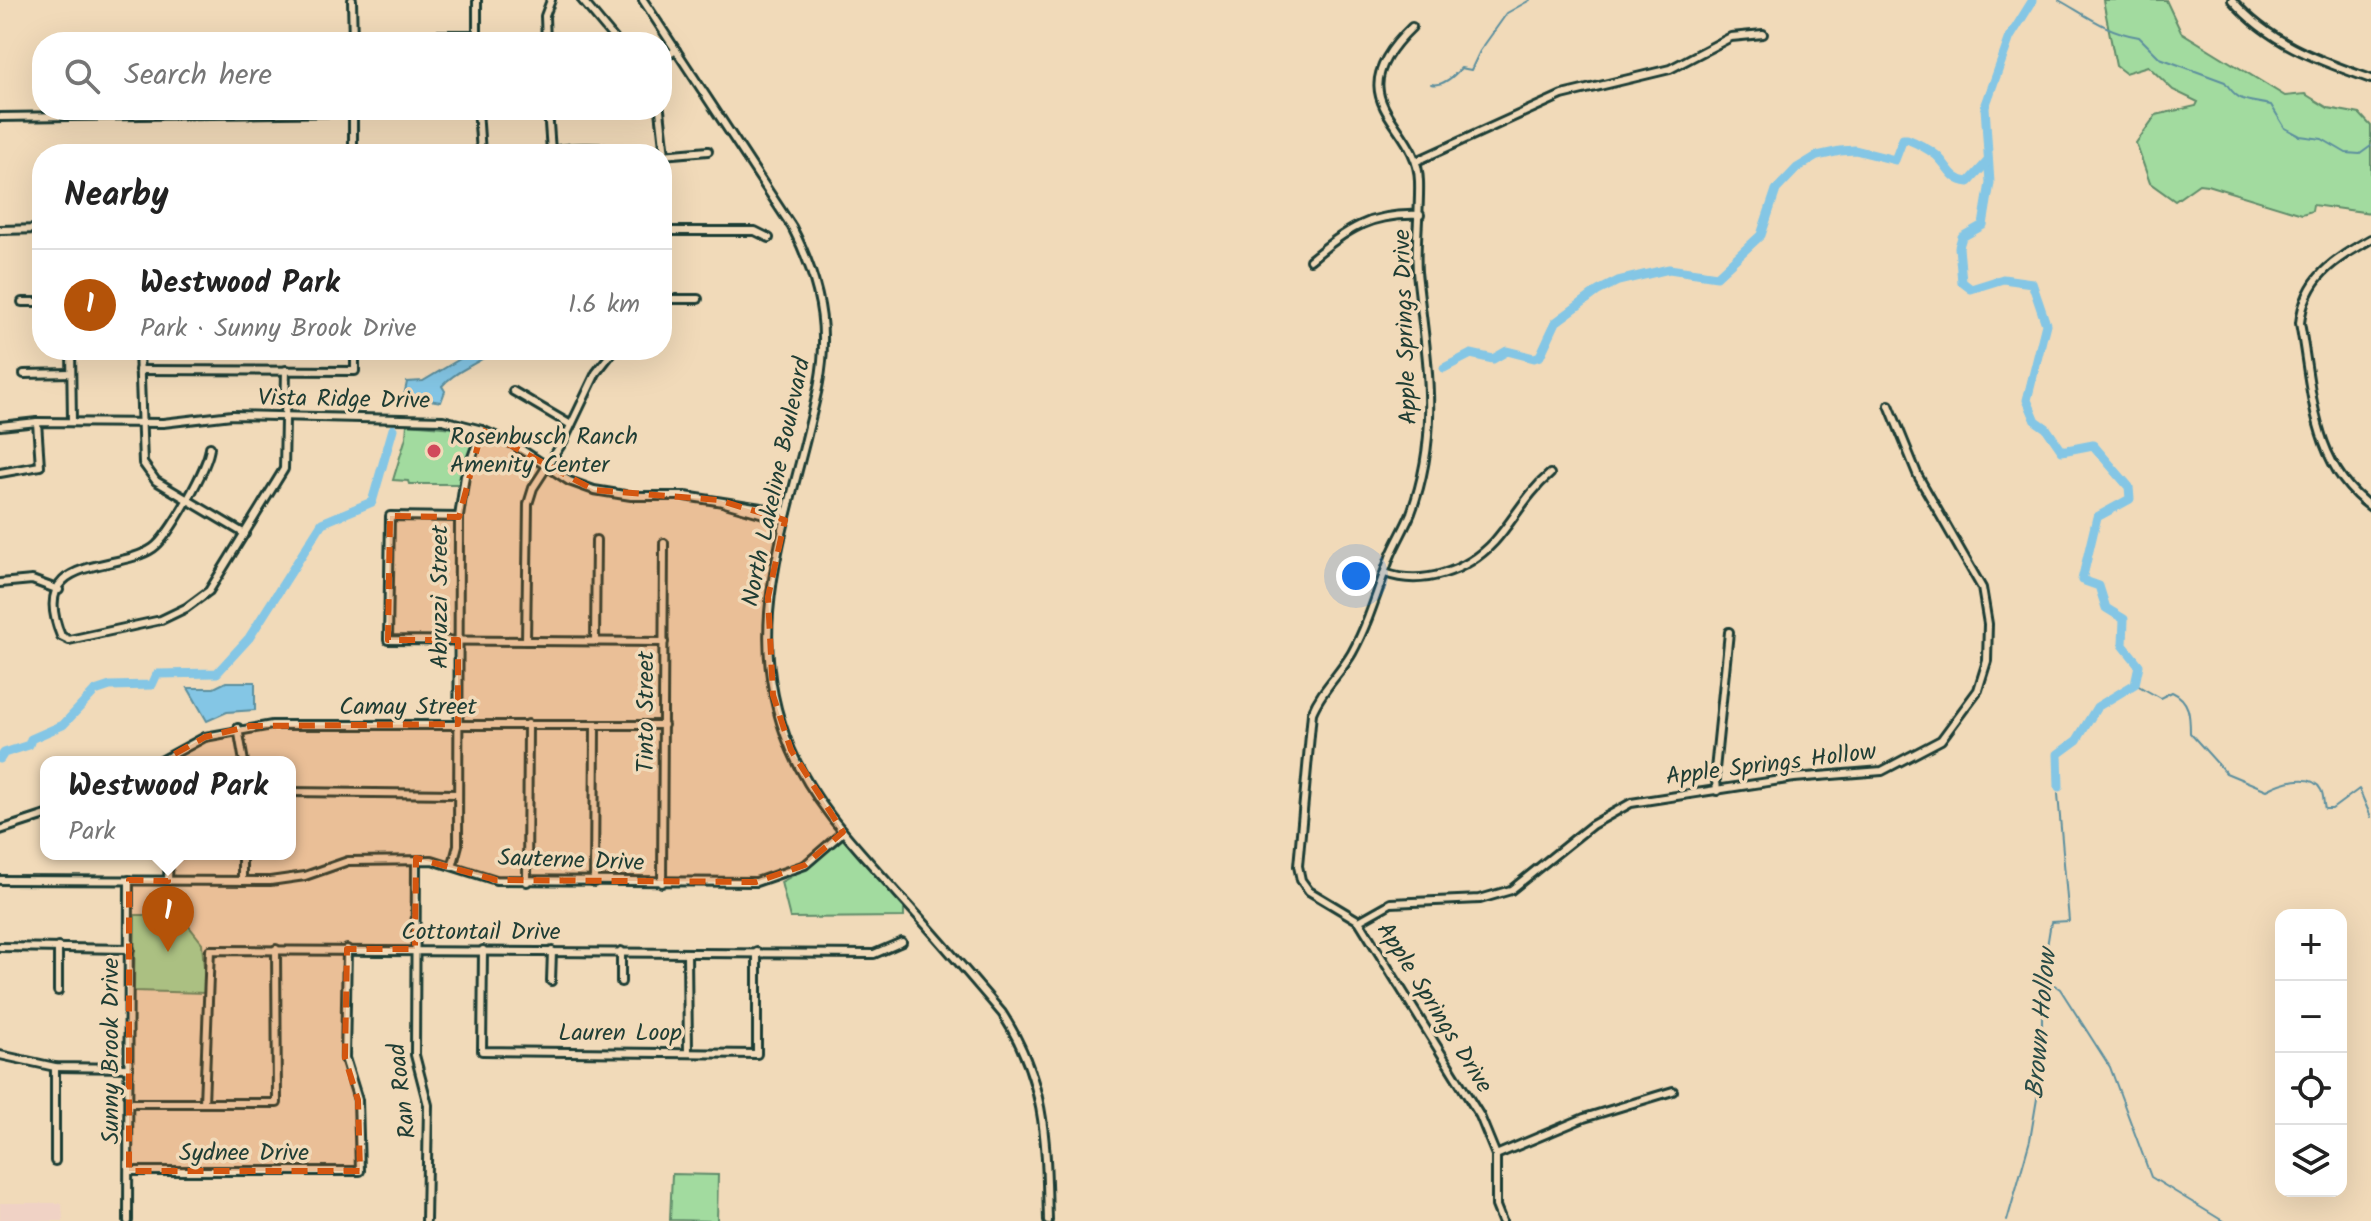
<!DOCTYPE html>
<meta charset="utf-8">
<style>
body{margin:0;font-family:Kalam,sans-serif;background:#f6f6f6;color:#222}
.controls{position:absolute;right:24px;bottom:24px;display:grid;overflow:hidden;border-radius:16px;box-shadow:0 8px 32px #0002}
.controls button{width:72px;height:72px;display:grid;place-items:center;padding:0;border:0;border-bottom:2px solid #e0e0e0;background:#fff;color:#222;font:40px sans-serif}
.you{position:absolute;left:1356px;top:576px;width:28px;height:28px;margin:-20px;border:6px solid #fff;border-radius:50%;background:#1a73e8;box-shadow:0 0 0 12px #1a73e833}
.badge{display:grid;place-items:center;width:52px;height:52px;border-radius:50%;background:#b45309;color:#fff;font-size:26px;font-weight:700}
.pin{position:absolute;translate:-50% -66px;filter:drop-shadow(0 2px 4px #0008)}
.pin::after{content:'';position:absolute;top:42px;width:28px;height:24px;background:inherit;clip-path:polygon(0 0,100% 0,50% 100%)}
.popup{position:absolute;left:40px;top:756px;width:256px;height:104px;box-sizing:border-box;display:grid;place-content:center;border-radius:16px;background:#fff;filter:drop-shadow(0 2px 6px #0005);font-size:26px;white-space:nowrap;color:#767676}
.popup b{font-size:30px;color:#222}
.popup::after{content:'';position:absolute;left:50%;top:100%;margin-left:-16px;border:16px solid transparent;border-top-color:#fff}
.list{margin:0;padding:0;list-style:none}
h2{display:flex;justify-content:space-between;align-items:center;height:104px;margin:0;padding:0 32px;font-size:34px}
h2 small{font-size:26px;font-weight:400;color:#767676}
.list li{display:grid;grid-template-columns:52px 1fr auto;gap:24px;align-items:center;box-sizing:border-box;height:112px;padding:0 32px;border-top:2px solid #e0e0e0}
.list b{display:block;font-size:30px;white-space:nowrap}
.list p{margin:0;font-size:26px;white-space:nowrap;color:#767676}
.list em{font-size:26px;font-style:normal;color:#767676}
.icon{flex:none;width:44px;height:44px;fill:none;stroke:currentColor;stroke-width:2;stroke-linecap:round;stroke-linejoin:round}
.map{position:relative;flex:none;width:2371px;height:1221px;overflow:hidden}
.search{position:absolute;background:#fff;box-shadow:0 8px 32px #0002;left:32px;top:32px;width:640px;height:88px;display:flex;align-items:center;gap:20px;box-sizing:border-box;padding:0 28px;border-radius:32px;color:#767676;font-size:30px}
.panel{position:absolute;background:#fff;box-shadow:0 8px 32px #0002;left:32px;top:144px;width:640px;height:216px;border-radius:32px}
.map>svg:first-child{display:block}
.built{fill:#f0d2c5}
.green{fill:#a2db9f;stroke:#608c6a;stroke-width:2}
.water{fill:#84c6e5;stroke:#5c8f9e;stroke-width:2}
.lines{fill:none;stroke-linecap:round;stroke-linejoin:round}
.stream{stroke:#5c8f9e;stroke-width:2}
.river{stroke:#84c6e5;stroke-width:9}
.minor-casing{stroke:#1f3d34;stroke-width:12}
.minor{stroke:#f1dab9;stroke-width:6}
.marked{fill:#d45610;fill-opacity:0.2;stroke:#d45610;stroke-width:6;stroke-dasharray:16 10;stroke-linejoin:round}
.poi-dot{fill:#d1495b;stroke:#f1dab9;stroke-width:3}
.labels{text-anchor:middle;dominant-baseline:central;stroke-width:7;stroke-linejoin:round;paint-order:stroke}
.street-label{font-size:24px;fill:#1f3d34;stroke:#f1dab9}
.poi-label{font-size:24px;fill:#1f3d34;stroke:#f1dab9;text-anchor:start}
.water-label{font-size:26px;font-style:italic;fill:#294b46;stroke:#f1dab9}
</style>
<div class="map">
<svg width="2371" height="1221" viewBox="0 0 2371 1221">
<rect width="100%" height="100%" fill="#f1dab9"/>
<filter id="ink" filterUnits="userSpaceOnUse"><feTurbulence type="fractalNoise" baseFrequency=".0125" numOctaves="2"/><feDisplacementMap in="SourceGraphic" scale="16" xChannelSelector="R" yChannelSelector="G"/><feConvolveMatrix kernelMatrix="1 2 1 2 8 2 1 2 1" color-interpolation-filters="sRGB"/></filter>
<g filter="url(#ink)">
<polygon class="built" points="0,1203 62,1203 63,1221 0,1221"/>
<g class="green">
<polygon points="2103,0 2166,0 2181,32 2285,96 2305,94 2328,108 2360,114 2371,126 2371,213 2313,205 2312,211 2302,214 2207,185 2199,184 2175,201 2150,183 2136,143 2156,115 2196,106 2198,102 2173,90 2148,66 2125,73 2116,66"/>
<polygon points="407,424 455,428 475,434 459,484 409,484 408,481 393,480 406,437"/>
<polygon points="843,839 904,906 904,917 790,918 781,882 812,865"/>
<polygon points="135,915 180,915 202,943 206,993 134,991"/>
<polygon points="672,1174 718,1175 717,1221 670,1220"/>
</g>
<g class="water">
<path d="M 475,350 L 494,350 C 478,365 457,369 442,386 L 445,391 L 441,402 L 404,396 L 407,382 L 423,381 Z"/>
<polygon points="226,682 255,682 255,710 227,712 207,721 188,688 214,688"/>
</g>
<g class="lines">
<g class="stream">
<path d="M 2059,0 C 2087,16 2107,32 2139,37 L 2160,58 L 2225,82 C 2240,104 2245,99 2271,105 L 2285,128 L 2300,136 L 2322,139 L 2346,153 L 2360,154 L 2371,146"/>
<path d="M 1431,84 C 1443,87 1454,76 1461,68 L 1471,70 L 1480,51 L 1507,13 L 1530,0"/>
<path d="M 2135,684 L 2160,698 L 2172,692 C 2190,700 2190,716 2190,733 L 2226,773 L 2267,790 C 2280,783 2312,771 2321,790 C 2324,795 2323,803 2325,809 L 2332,809 L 2359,789 L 2371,817"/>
<polyline points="2043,977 2060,989 2110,1067 2151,1177 2223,1221"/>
<polyline points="2007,1221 2030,1140 2042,1069 2042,977 2051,922 2069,921 2058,794"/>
</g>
<g class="river">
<polyline points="2033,0 2010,37 1985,107 1990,183 1983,225 1962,237 1959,247 1962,282 1971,289 2003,279 2032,283 2046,324 2027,400 2036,421 2046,428 2062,451 2093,445 2129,487 2130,499 2097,517 2082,580 2099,586 2106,608 2124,619 2123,645 2139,665 2135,684 2097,707 2077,740 2058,754 2059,787"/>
<path d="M 1444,368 L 1471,354 L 1493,359 L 1507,351 L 1534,358 L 1540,356 L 1556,322 L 1598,291 L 1618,281 L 1669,269 L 1717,276 L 1761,235 L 1776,190 L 1797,168 L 1817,156 L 1840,151 L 1855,150 L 1895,160 L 1903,139 L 1907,139 C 1917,143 1927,148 1936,155 C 1949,166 1950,180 1969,182 L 1987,162"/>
<polyline points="0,759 4,753 29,745 31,739 63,725 95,691 110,686 152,685 157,674 217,673 249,638 322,523 372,502 393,429"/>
</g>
<defs>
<g id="minor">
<polyline points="352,0 353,42"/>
<polyline points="582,0 617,42"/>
<path d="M 643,0 L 792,227 C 810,262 824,302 823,342 C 823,377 813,409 805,443 C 778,550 745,642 791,750 C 815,806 859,850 899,895 C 934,933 968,973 1002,1013 C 1047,1083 1046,1141 1048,1221"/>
<path d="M 2232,0 C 2270,44 2318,60 2371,79"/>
<path d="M 1412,27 C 1333,103 1418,121 1419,181 C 1420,211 1415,243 1417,272 C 1426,357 1442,429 1411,513 C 1405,528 1396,542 1390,557 C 1378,589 1369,622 1352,653 C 1340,674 1321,690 1312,713 L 1298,866 L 1301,880 L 1309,891 L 1359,921 L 1480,1116 L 1496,1155 L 1496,1206 L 1502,1221"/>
<polyline points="353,35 476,35"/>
<polyline points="477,42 477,0"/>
<polyline points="546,42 545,16 551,0"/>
<polyline points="662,59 676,50"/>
<polyline points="353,110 353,154"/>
<polyline points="478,110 481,153 487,154"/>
<polyline points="548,110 551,151"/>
<polyline points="660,110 665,155"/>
<polyline points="0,117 353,112"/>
<path d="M 534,154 C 565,148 600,144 631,154"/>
<polyline points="662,155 708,151"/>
<polyline points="1419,160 1562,95 1670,69 1731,37 1763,34"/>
<polyline points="0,230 42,229"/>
<polyline points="662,231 755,231 769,238"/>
<path d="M 2371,239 C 2334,260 2305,277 2300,323 C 2313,390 2311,464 2371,507"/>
<path d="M 1310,260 C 1348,229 1369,213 1420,215"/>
<polyline points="662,299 698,299"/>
<polyline points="22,302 42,302"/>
<polyline points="71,350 72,422"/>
<polyline points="139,350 143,463 156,481 245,534"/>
<polyline points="139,370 355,371 355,350"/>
<polyline points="24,374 71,373"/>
<polyline points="513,391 571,425"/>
<polyline points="0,426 37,422 163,423 232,415 443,420 482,430 513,444 569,481 594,490 631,496 685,496 787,512"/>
<path d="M 210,447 C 209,466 169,537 153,548 C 117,573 27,553 61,636 L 69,640 L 161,620 L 186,608 L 209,591 L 284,469 L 286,370"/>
<polyline points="0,473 40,466 37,422"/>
<polyline points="725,503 785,520"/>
<polyline points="459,517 390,516 388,640 664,642"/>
<path d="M 1385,573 C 1422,587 1467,571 1494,542 C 1514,520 1526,494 1550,474"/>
<polyline points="0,583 32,580 59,590"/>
<polyline points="526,641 528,504 533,488 564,440 596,373 614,350"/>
<polyline points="595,641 596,540"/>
<polyline points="238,728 244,762"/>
<polyline points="159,762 205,737 272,725 664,725"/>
<polyline points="1717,791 1715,770 1729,632"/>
<polyline points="290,792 458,794"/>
<polyline points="0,830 46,815"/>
<polyline points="242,854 242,881"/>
<polyline points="416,861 415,1055 428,1105 426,1221"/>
<polyline points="453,864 458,845 459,517 465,476 482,430"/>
<polyline points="0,880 270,881 305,876 348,861 432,860 496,880 756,882 805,865 843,832"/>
<polyline points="168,881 169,854"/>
<polyline points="527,882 528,724"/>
<polyline points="594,882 595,726"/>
<polyline points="662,883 664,543"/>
<polyline points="1359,921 1391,903 1480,899 1511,890 1592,825 1631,803 1794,778 1882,771 1941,740 1978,690 1987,661 1988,624 1982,588 1918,476 1889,405"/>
<polyline points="0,947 130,949"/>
<polyline points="483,950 482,1051 757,1054 757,952"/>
<polyline points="687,953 688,1052"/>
<polyline points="551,981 552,951"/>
<polyline points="621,982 621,951"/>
<polyline points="58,991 58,947"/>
<polyline points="0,1055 55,1067 129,1068"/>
<polyline points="129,1103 277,1103 276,949"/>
<polyline points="204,1103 210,950 874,954 902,942"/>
<polyline points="1496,1155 1584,1118 1673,1091"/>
<polyline points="55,1161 55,1067"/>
<polyline points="129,1171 360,1171 358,1100 345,1058 347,949"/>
<polyline points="128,1221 129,880"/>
</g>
</defs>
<use href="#minor" class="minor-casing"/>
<use href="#minor" class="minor"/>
</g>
</g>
<path class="marked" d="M 482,430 L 594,490 L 718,500 L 785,520 L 768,597 L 773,695 L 791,750 L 843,832 L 805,865 L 756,882 L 496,880 L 416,858 L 415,949 L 347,949 L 345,1058 L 358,1100 L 360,1171 L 129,1171 L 129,880 L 168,881 L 170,802 L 155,765 L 205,737 L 250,726 L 458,724 L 458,640 L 388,640 L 390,516 L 459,517 Z"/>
<circle class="poi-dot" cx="434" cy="451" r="8"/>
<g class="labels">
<g class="street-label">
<text transform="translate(1406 327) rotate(-92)">Apple Springs Drive</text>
<text transform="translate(344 400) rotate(1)">Vista Ridge Drive</text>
<text transform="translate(777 482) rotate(-78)">North Lakeline Boulevard</text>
<text transform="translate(440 597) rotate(-90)">Abruzzi Street</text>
<text x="408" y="707">Camay Street</text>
<text transform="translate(646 712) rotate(-90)">Tinto Street</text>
<text transform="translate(1771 765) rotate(-7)">Apple Springs Hollow</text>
<text transform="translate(571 861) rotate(2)">Sauterne Drive</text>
<text x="481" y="932">Cottontail Drive</text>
<text transform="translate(1434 1008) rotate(58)">Apple Springs Drive</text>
<text x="620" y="1033">Lauren Loop</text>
<text transform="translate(111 1051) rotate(-90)">Sunny Brook Drive</text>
<text transform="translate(403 1091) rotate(-97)">Ran Road</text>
<text x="244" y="1153">Sydnee Drive</text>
</g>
<g class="poi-label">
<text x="450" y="437">Rosenbusch Ranch<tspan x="450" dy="28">Amenity Center</tspan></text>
</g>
<g class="water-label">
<text transform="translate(2042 1024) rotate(-85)">Brown Hollow</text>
</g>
</g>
</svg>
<div class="controls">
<button>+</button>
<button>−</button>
<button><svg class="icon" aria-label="locate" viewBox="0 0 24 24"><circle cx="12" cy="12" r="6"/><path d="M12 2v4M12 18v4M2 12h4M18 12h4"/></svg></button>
<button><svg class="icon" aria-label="layers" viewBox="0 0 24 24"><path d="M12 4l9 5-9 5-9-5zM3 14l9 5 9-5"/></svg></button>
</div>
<div class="you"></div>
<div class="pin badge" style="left:168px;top:952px">1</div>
<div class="popup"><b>Westwood Park</b>Park</div>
<div class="search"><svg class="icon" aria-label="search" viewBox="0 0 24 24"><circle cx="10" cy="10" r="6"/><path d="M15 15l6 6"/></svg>Search here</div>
<section class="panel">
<h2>Nearby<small></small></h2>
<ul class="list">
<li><span class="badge">1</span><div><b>Westwood Park</b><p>Park · Sunny Brook Drive</p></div><em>1.6 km</em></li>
</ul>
</section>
</div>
